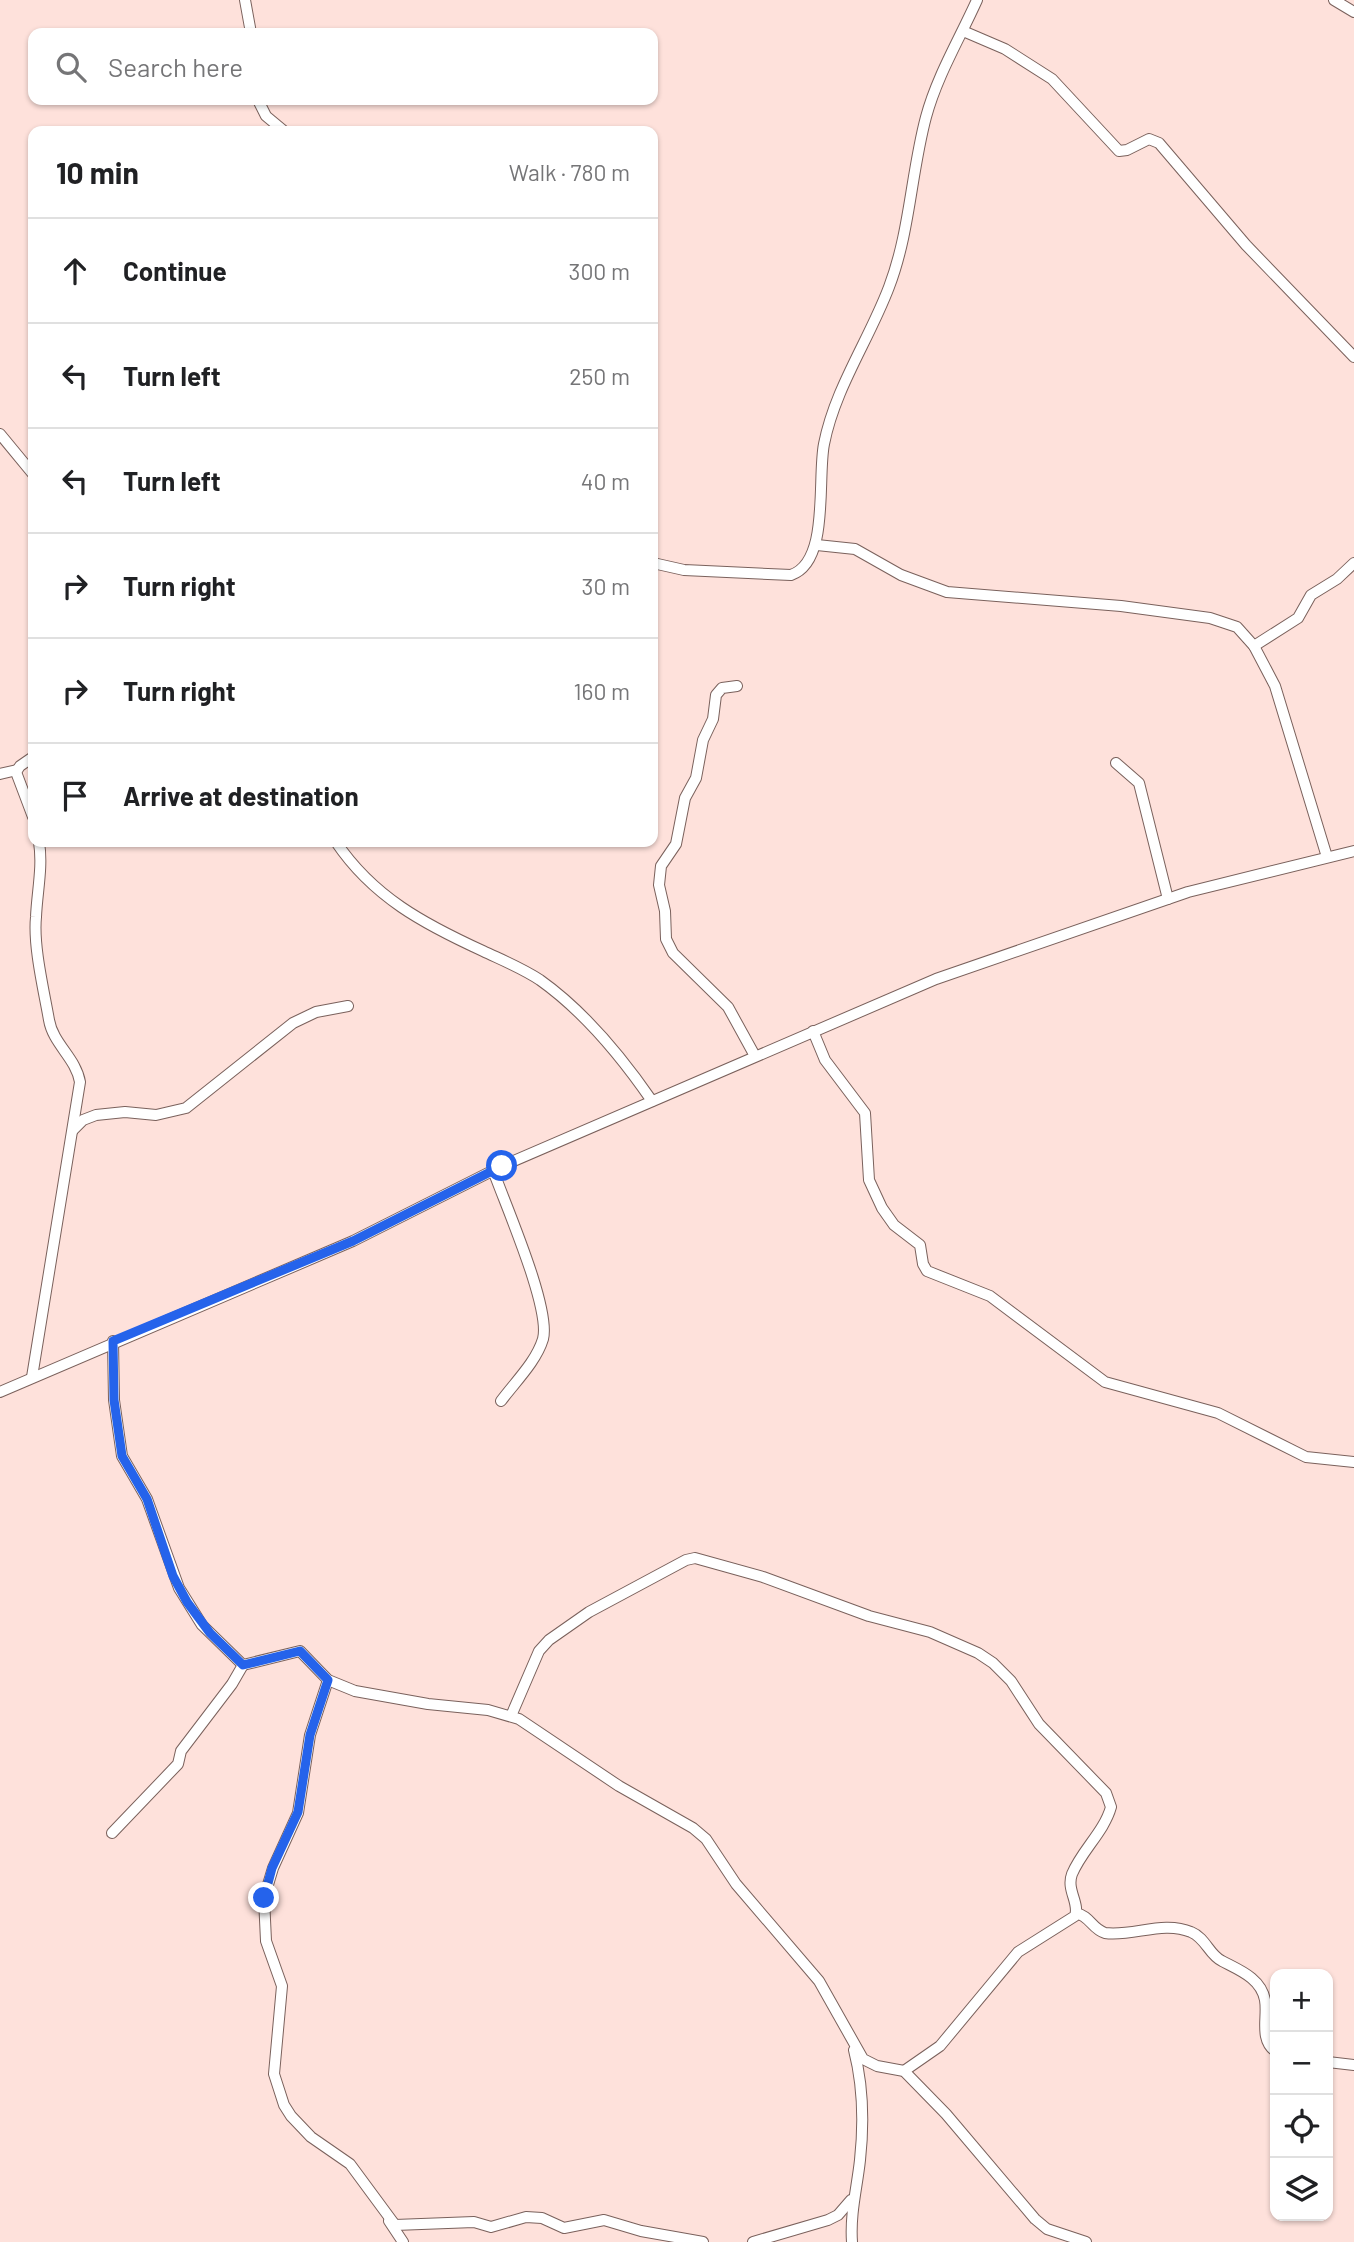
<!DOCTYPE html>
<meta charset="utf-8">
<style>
body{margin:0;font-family:Barlow,sans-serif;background:#f2f2f2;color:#202124}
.controls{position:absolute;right:21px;bottom:21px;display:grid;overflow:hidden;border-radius:14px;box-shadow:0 2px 5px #0004}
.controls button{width:63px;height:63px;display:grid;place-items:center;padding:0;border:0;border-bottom:2px solid #e0e0e0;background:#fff;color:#202124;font:35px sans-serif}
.stop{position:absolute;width:21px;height:21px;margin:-16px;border:5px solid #2563eb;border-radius:50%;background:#fff}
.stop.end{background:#2563eb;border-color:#fff;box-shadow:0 2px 7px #0008}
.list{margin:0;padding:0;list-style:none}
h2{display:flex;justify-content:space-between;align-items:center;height:91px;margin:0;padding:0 28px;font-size:30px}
h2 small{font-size:23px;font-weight:400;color:#757577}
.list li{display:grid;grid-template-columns:46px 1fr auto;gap:21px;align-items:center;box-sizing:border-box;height:105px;padding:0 28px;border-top:2px solid #e0e0e0}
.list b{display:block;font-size:26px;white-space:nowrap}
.list em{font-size:23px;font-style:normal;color:#757577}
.icon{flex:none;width:38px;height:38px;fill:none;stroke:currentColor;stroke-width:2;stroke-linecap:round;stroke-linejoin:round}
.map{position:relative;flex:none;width:1354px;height:2242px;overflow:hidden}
.search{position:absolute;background:#fff;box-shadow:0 2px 5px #0004;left:28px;top:28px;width:630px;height:77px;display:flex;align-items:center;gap:18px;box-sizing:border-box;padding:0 24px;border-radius:14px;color:#757577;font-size:26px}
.panel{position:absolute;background:#fff;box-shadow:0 2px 5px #0004;left:28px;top:126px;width:630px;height:721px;border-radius:14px}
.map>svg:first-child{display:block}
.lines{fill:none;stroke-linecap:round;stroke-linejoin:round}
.minor-casing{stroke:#7a615c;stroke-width:12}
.minor{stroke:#fff;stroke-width:10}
.route{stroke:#2563eb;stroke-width:9}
</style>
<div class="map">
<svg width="1354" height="2242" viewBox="0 0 1354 2242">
<rect width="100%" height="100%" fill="#fee1db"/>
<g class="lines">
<defs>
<g id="minor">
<polyline points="245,0 251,33"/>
<polyline points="1334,0 1354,12"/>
<polyline points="963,31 1005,49 1052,79 1119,151 1127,150 1149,139 1159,143 1246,245 1354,357"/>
<polyline points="258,100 266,116 284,131"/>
<polyline points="0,434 33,474"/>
<polyline points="817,545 855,549 901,575 947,592 1121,606 1210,618 1237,627 1254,646 1275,686 1327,857"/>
<path d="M 653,563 L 684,570 L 791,575 C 830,562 817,479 824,444 C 835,388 869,340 889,287 C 910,232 911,173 926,117 C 937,76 960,38 977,0"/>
<polyline points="1254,646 1298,618 1311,595 1337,579 1354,563"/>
<polyline points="737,686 722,688 716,695 713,719 703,740 696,778 685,798 676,844 661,866 659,885 665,911 666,939 673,953 728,1007 755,1056"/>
<polyline points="33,757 20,766 16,772 33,817"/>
<polyline points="1116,763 1139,783 1168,899"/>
<polyline points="0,774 17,770"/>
<path d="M 336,842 C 373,897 424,924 483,951 C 502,960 522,968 540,980 C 585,1012 621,1056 652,1101"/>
<polyline points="813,1031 825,1060 865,1113 869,1180 882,1208 894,1225 920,1245 923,1264 927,1271 990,1296 1105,1382 1218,1413 1306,1457 1354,1462"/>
<polyline points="73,1130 83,1120 96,1115 125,1112 156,1115 186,1108 293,1023 316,1012 348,1006"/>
<path d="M 493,1170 C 505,1204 551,1308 543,1339 C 536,1362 515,1382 501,1401"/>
<polyline points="113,1341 114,1400 122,1456 147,1499 179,1588 202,1625 243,1665 300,1651 328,1680 355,1691 428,1704 488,1710 519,1719 619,1786 693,1828 706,1839 736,1884 819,1981 863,2059 877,2066 904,2071 946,2114 1035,2219 1047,2229 1086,2242"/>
<path d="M 32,1377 L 80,1082 C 76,1058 53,1044 49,1020 C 44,991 33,946 36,917 C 37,892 43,867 39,842"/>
<polyline points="0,1392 353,1241 502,1166 936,979 1188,892 1354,851"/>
<polyline points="328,1680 310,1735 298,1813 273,1868 264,1898 266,1941 282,1986 274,2074 284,2105 291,2116 311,2137 350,2164 395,2225 474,2222 491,2227 526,2217 542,2218 564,2228 604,2220 641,2231 703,2242"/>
<path d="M 511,1716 L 539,1651 L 549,1640 L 589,1612 L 686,1560 L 695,1558 L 763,1577 L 869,1616 L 930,1632 L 978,1653 L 993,1663 L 1011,1681 L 1039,1724 L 1106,1793 L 1111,1807 C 1104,1832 1082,1850 1072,1874 C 1066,1890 1080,1903 1075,1916 L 1018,1952 L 940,2046 L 904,2071"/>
<polyline points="112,1833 178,1764 181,1751 232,1684 243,1665"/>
<path d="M 1076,1913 C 1090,1916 1092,1929 1105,1933 C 1133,1937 1163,1920 1191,1932 C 1206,1938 1209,1955 1222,1961 C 1239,1970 1261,1978 1265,2000 C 1268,2017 1259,2039 1275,2051"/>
<polyline points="1328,2062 1354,2065"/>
<polyline points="389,2221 403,2242"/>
<polyline points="753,2242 828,2220 838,2215 851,2200"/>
<path d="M 852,2242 C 850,2213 857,2188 860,2160 C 864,2123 863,2085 854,2050"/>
</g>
</defs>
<use href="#minor" class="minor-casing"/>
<use href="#minor" class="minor"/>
</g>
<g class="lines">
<polyline class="route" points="264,1898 272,1868 298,1812 310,1735 328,1680 300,1651 243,1665 210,1633 187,1602 173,1576 147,1499 122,1456 114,1400 113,1341 353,1241 502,1166"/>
</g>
</svg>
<div class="controls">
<button>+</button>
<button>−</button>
<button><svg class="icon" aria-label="locate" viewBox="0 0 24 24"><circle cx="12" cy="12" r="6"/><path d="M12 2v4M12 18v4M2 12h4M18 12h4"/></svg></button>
<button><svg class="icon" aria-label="layers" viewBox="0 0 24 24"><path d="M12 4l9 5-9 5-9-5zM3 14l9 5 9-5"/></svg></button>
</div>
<div class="stop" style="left:502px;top:1166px"></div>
<div class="stop end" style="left:264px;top:1898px"></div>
<div class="search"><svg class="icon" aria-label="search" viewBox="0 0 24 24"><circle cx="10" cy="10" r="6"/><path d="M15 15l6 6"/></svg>Search here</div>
<section class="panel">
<h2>10 min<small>Walk · 780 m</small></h2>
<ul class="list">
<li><svg class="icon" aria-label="ahead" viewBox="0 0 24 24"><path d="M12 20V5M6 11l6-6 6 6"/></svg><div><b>Continue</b></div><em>300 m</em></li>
<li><svg class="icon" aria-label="left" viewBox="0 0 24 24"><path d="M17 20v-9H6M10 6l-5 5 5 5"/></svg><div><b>Turn left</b></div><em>250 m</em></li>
<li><svg class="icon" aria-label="left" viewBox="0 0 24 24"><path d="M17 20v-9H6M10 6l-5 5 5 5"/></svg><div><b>Turn left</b></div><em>40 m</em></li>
<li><svg class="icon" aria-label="right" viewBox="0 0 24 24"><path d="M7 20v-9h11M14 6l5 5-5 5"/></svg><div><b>Turn right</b></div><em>30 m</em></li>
<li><svg class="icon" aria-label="right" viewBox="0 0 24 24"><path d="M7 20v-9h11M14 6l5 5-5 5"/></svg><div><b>Turn right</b></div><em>160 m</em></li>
<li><svg class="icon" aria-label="arrive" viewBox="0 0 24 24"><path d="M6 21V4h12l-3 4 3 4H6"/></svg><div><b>Arrive at destination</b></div></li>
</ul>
</section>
</div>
